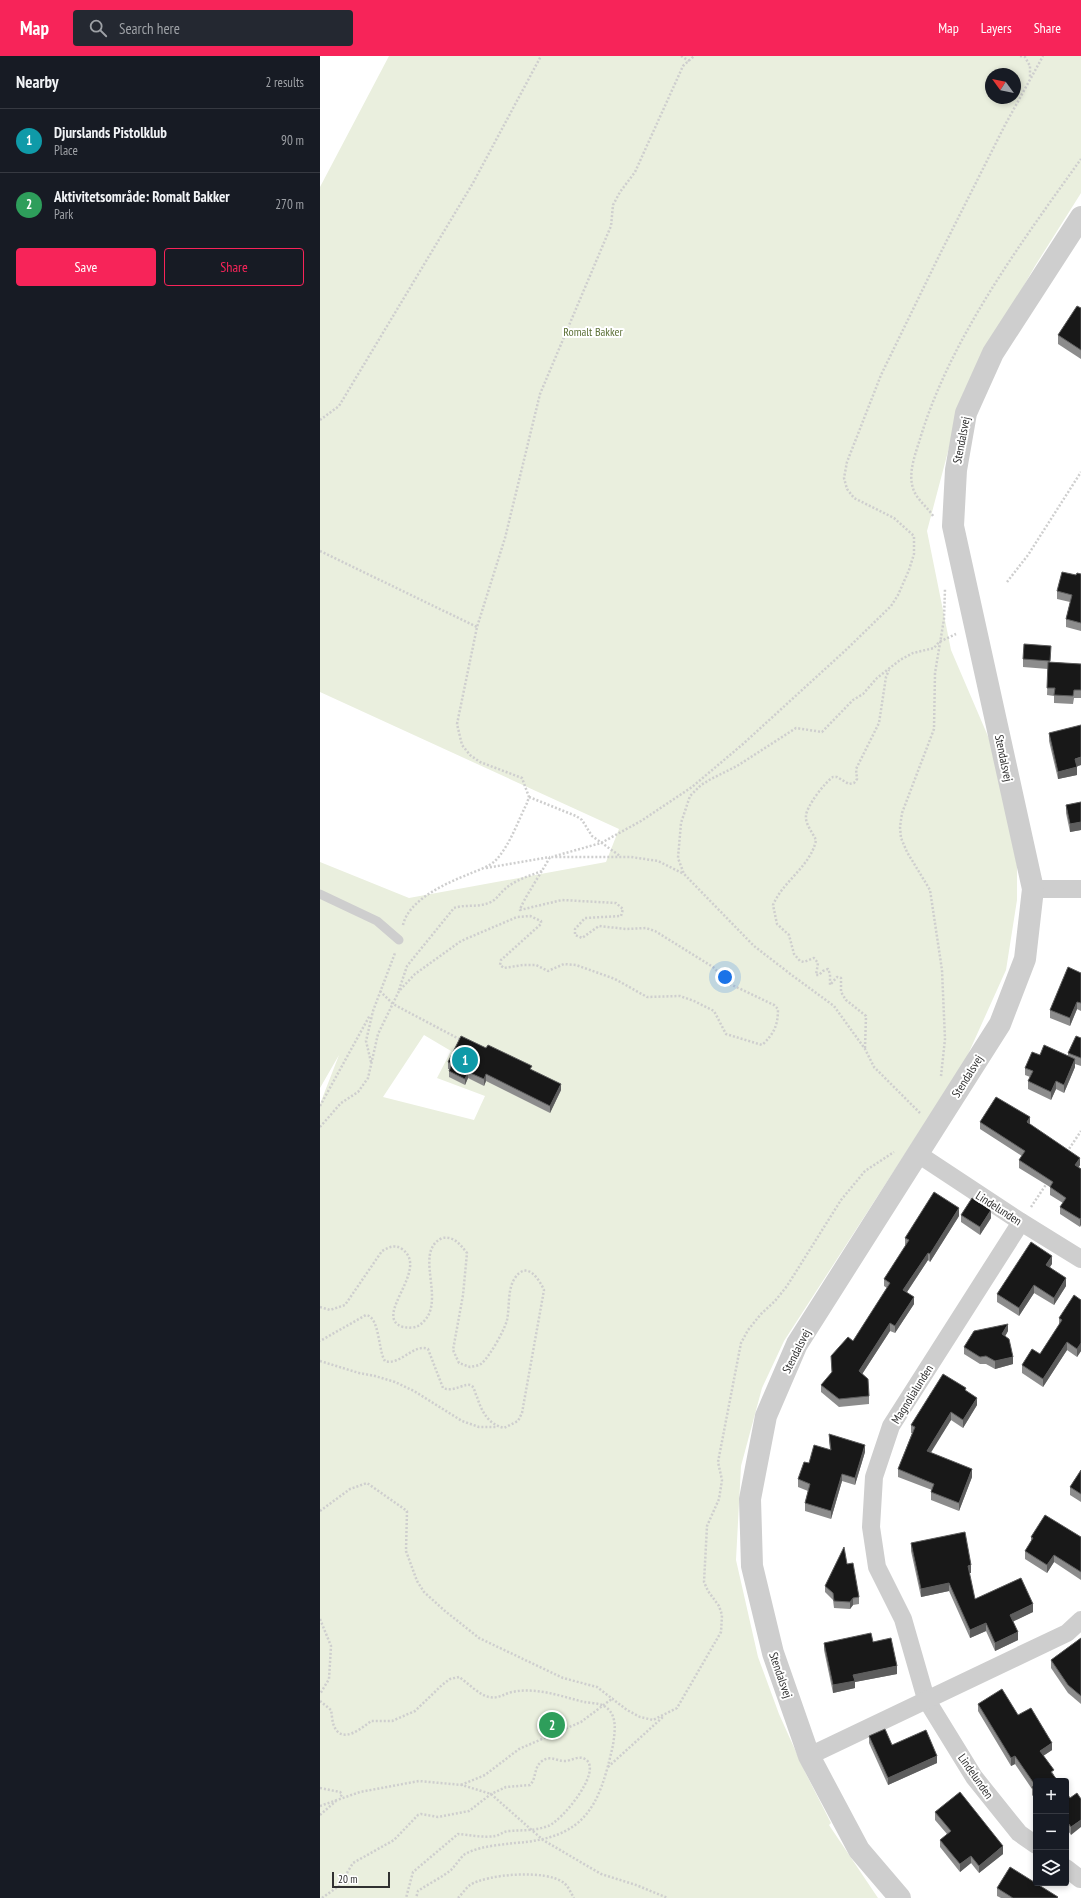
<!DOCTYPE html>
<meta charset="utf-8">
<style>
body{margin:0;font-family:"PT Sans Narrow",sans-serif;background:#242831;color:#f1f3f6}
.controls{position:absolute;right:12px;bottom:12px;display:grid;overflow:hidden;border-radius:4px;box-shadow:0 2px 6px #0003}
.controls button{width:36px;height:36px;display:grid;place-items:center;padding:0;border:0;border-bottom:1px solid #363941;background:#171b24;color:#f1f3f6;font:20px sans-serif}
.compass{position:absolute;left:665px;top:12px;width:36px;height:36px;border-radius:50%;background:#171b24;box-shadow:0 2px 6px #0003;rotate:303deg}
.scale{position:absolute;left:12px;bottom:10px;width:58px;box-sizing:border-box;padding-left:4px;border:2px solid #313131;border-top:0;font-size:11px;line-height:14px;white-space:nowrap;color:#313131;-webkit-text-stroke:3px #fff;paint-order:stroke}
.you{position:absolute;left:405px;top:921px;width:14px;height:14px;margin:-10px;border:3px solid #fff;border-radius:50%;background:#1a73e8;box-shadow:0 0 0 6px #1a73e833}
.badge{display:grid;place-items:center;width:26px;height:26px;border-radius:50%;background:#f72459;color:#fff;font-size:13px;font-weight:700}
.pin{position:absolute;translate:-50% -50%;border:2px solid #fff;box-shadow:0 1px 4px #0006}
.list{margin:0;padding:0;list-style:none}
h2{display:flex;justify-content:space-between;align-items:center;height:52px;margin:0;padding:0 16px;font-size:17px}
h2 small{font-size:13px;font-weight:400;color:#9ea1a6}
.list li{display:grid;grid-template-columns:26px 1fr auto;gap:12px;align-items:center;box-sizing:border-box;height:64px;padding:0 16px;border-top:1px solid #363941}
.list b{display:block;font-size:15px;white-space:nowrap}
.list p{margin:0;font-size:13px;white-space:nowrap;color:#9ea1a6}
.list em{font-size:13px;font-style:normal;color:#9ea1a6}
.actions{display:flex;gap:8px;padding:12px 16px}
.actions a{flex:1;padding:9px 0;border:1px solid #f72459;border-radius:4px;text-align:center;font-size:14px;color:#f72459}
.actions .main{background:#f72459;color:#fff}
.icon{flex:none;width:22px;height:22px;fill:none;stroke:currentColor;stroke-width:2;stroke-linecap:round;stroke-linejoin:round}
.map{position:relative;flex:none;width:761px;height:1842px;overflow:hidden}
header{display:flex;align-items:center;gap:24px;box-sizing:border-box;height:56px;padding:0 20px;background:#f72459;color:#fff}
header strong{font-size:19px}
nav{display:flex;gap:22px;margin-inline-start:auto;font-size:14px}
.search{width:280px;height:36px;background:#242831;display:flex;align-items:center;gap:10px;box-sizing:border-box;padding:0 14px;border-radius:4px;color:#9ea1a6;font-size:15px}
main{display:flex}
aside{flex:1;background:#171b24}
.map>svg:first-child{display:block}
.green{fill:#eaefde;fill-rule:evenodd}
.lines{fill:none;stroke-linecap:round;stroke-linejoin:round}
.path{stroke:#cecece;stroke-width:2.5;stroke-dasharray:2 2;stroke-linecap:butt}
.service{stroke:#cecece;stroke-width:9}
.minor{stroke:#cecece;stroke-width:18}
.tertiary{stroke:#cecece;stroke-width:22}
.wall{fill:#8c8c8c}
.shaded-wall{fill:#5d5d5d}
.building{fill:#181818;stroke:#5d5d5d}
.labels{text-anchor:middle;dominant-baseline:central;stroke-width:4;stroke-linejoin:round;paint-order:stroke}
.park-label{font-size:12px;fill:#5e7239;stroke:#fff}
.street-label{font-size:12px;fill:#313131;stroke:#fff}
</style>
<header>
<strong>Map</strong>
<div class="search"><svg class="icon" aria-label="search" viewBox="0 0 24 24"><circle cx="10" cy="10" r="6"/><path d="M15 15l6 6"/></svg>Search here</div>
<nav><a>Map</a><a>Layers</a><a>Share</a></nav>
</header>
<main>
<aside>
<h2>Nearby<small>2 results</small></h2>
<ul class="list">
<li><span class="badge" style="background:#0f9aa8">1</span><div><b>Djurslands Pistolklub</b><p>Place</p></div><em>90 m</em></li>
<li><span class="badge" style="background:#2e9e5b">2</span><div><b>Aktivitetsområde: Romalt Bakker</b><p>Park</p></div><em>270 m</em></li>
</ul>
<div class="actions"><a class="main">Save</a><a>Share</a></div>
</aside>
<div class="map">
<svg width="761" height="1842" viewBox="0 0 761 1842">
<rect width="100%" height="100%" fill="#fff"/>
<path class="green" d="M 69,0 L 761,0 L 761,137 L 715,210 L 644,335 L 607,475 L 631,594 L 670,685 L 697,809 L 697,844 L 686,914 L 645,1005 L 464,1285 L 442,1332 L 421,1410 L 416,1504 L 438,1601 L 459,1658 L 485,1716 L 511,1767 L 509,1769 L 558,1842 L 0,1842 L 0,1048 L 19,999 L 0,1032 L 0,806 L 89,842 L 286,806 L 299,773 L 0,636 L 0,131 ZM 671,18 L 695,18 L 695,42 L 671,42 ZM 104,979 L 131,995 L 117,1022 L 165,1040 L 154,1064 L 63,1041 Z"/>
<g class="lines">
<g class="path">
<polyline points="361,0 369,5"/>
<polyline points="700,0 705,1 710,10 710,22"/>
<polyline points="0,364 19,350 153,127 221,0"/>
<path d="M 613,460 C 606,449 594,442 592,428 C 589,414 596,396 600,383 C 630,283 700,188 761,103"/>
<polyline points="0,495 157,571"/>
<polyline points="687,526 708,499 761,416"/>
<polyline points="209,741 256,760 262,764 272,780 300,800"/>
<polyline points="235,800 281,787 321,765 372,731 423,688 528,592 571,550 578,539 589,514 594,498 594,480 574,462 534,442 527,433 524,422 527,406 561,319 618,202 685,69 723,0"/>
<polyline points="166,812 230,801"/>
<path d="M 83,869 C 89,843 127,827 149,818 C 158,814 169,811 176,804 C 190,789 198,765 207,747 L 209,741 L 202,722 L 160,706 L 150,699 L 142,689 L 137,668 L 157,571 L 185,482 L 220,338 L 291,170 L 293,149 L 300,136 L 315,116 L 363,10 L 374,0"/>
<path d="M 79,934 L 87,910 L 134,852 C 145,848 159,852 171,846 C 177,843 180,837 185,833 C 195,824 209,820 222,815"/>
<polyline points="60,935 73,948 141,984"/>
<path d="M 545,992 L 546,960 L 526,944 L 521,936 L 521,922 L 517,921 L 510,929 L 510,918 L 508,913 L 503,915 L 499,919 L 496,919 L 498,907 L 494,902 L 484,906 L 480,905 L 474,898 L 469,879 L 457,868 L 453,849 C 463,825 491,810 496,784 C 493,777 485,768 486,760 C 486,751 505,726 513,721 L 517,721 L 529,728 L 534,727 L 537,723 L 536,713 L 559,667 L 566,621 L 569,614"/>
<polyline points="51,1006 46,985 53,955 75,897"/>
<polyline points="621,1020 625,983 622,914 610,834 587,796 581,782 580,771 582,757 614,673 615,617 624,563 625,533"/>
<polyline points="0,1050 50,959"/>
<polyline points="600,1057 554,1011 545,993 514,950 473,920 434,890 364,818 358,802 361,767 370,740 381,729 391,723 417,710 476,672 502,676 533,644 543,638 557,622 580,604 593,597 614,592 619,586 636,578"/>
<path d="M 0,1071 L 21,1047 L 38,1036 L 48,1022 L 58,978 L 79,935 L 95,918 L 141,885 L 197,861 L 210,860 L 221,865 L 221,868 L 181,904 L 180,909 L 184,912 L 203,909 L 216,909 L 228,915 L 244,908 L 256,909 L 295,923 L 327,941 L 360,940 L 374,945 L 394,955 L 406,978 L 442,989 C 454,978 458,969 458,953 L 454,949 L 410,928 L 393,911 L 335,875 L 326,872 L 306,873 L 279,870 L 262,882 L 255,879 L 255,873 L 265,862 L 301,860 L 303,853 L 296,847 L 242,844 L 200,854 C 201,847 225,811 230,801 L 311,801 L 338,805 L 364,818"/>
<polyline points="747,1096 761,1075"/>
<polyline points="711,1151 727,1127"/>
<path d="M 0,1251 L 10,1254 L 25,1249 L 62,1195 C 69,1191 75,1188 82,1193 C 111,1213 51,1261 83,1271 C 88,1272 94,1272 98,1270 C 131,1250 91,1197 122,1182 C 134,1180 140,1188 147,1197 L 143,1239 L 133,1294 L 139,1307 L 150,1311 C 154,1310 159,1310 162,1307 C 170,1300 184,1275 187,1264 C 190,1250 187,1234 195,1222 C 207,1204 219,1223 224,1234 L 202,1357 L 198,1365 L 184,1372 C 168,1368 162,1356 157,1341 C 155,1338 155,1333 152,1330 C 146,1325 135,1337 123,1332 L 108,1293 C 94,1287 80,1310 65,1305 C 58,1295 60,1261 46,1259 L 0,1285"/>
<polyline points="0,1305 39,1317 55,1320 75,1326 94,1335 142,1365 159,1371 177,1371"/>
<polyline points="0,1455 30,1433 47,1427 87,1455 86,1495 97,1525 104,1536 125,1555 159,1582 243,1622 277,1631 307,1654 320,1661 333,1664 357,1652 401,1576 402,1559 399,1550 388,1535 384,1526 387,1470 399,1443 402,1424 398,1406 421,1287 428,1274 441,1258 455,1245 467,1230 521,1144 545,1115 574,1096"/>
<polyline points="0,1563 11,1590 9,1623 0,1638"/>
<path d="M 0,1645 L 11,1654 C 12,1659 12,1665 14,1670 C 22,1689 42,1672 51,1665 L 72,1665 L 95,1655 L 122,1629 L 130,1623 L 139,1621 C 148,1627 159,1639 169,1641 C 178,1643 184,1638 192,1636 C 217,1631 240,1640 264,1646 C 270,1647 279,1647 284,1650 C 298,1658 295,1675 293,1689 C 279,1752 265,1782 195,1787 C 179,1789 160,1790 145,1798 C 140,1802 136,1809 131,1814 C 121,1822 108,1828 98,1835 L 96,1842"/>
<polyline points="288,1711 344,1660"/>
<polyline points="141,1729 165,1719 199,1693 261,1666 293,1642"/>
<polyline points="0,1732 20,1736 22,1738 20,1742"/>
<polyline points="0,1750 40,1736 99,1725 142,1729 171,1738 223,1784 281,1818 316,1829 348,1842"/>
<polyline points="0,1759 16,1745"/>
<path d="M 2,1842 L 19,1830 L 33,1807 L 74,1784 L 98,1759 L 101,1758 L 118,1761 L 149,1755 L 171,1738 L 186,1731 L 210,1729 C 217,1722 213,1712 222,1705 C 231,1699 235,1705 245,1705 C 251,1705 259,1699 265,1703 C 284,1714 242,1765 228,1770 C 215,1775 202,1774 189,1775 C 184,1775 180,1779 175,1780 C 164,1782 149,1779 138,1778 L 93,1816 L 86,1842"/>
<path d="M 138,1842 C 142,1838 146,1832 150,1829 C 167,1818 227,1813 244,1827 C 248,1830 251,1837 254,1842"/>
</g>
<polyline class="service" points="0,838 57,865 79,884"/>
<g class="minor">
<polyline points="713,833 761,833"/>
<polyline points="598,1098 701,1166 761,1203"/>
<polyline points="701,1166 571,1370 554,1421 551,1471 557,1511 583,1563 606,1643 654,1721 699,1777 716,1789"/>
<polyline points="489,1700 747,1577 761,1564"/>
<polyline points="746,1812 760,1823"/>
</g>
<polyline class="tertiary" points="580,1842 539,1794 489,1700 453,1597 432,1510 430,1443 446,1360 477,1288 680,968 705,903 713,833 633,470 636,414 646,357 673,297 761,161"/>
</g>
<g class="wall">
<polygon points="761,252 761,303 738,288 738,279"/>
<polygon points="761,518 761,575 746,571 746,563 750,546 737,543 737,535 756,519"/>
<polygon points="731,597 730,606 761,608 761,642 754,642 753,648 734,647 734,640 727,639 728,613 703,611 703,603"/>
<polygon points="729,677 761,709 757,710 757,719 738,723 729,685"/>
<polygon points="761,746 761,774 750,776 746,757 746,749"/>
<polygon points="761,917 761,955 757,953 750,970 730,962 730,954"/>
<polygon points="761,982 761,1010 755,1008 755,1011 744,1037 736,1033 731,1044 708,1033 708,1025 710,1021 705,1019 705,1012 720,999 748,1000 748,997"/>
<polygon points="128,1006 212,1014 241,1034 230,1057 166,1025 164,1030 148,1022 145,1029 129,1021 129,1013 128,1013"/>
<polygon points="660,1066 710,1068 760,1109 759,1111 761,1113 760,1171 740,1158 740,1151 743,1147 730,1139 730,1131 699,1112 699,1104 702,1100 660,1073"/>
<polygon points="641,1159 671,1162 660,1179 641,1166"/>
<polygon points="639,1160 610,1206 608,1204 587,1236 594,1248 575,1277 570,1275 542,1318 549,1340 549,1348 519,1351 501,1336 501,1329 512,1317 511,1300 533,1285 567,1232 564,1230 564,1223 586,1190 585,1189 585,1182"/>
<polygon points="732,1208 730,1211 746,1230 734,1249 714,1237 699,1260 677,1246 677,1238"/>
<polygon points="761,1244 761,1295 757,1301 747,1294 723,1331 702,1317 702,1309 720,1298 739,1269 739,1262"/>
<polygon points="688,1275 685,1280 693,1308 675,1313 666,1308 660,1308 644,1298 644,1291"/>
<polygon points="646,1335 657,1349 643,1372 631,1364 610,1396 652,1421 639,1455 611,1444 611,1436 612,1434 578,1421 578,1413 592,1377 591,1377 591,1369"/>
<polygon points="509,1378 545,1396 535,1429 522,1425 511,1463 485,1455 485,1447 488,1435 478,1431 478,1423 489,1407 510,1393 509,1386"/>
<polygon points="761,1414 761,1446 750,1439 750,1431"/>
<polygon points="711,1481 761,1481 761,1524 734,1506 727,1517 705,1503 705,1495 711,1486"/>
<polygon points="591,1487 651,1517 649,1517 655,1543 713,1556 693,1565 698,1584 675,1595 666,1575 650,1582 629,1535 601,1541 591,1495"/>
<polygon points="527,1508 539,1541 539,1548 533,1549 530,1553 514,1552 513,1544 505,1536 505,1530"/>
<polygon points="761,1582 761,1648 748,1637 731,1612 731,1604"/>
<polygon points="553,1586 577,1618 535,1626 535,1632 513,1637 504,1594 504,1587"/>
<polygon points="658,1648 698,1659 732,1694 723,1700 734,1719 716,1725 716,1744 712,1739 712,1733 695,1708 691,1710 658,1655"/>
<polygon points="549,1680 572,1689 617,1707 568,1729 549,1687"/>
<polygon points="746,1736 750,1742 757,1737 751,1779 746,1772"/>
<polygon points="615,1756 683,1798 659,1817 651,1807 640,1816 620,1791 620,1784 627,1778 615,1764"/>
<polygon points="677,1832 738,1842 681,1842 677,1840"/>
</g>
<g class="shaded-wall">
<polygon points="761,701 761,709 755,711 755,703"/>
<polygon points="757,711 757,719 738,723 738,716"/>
<polygon points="761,766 761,774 750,776 750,768"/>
<polygon points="757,946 757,953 750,970 750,962"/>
<polygon points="755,1003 755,1011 744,1037 744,1029"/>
<polygon points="148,1016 148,1022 145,1029 145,1023"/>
<polygon points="166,1018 166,1025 164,1030 164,1023"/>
<polygon points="736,1025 736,1033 731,1044 731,1036"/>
<polygon points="241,1028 241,1034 230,1057 230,1050"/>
<polygon points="710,1061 710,1068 707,1066"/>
<polygon points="760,1102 760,1109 755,1116 755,1109"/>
<polygon points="639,1152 639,1160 610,1206 610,1198"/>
<polygon points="671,1154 671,1162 660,1179 660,1171"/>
<polygon points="761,1162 761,1169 760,1171 760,1163"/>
<polygon points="608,1197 608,1204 583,1242 583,1234"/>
<polygon points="732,1200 732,1208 726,1216 726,1209"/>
<polygon points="746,1222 746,1230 734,1249 734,1242"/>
<polygon points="714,1229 714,1237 699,1260 699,1252"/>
<polygon points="594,1241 594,1248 575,1277 575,1270"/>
<polygon points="570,1267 570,1275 539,1323 539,1315"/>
<polygon points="688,1268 688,1275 682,1286 682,1278"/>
<polygon points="747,1286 747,1294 723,1331 723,1323"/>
<polygon points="761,1287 761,1295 757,1301 757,1293"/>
<polygon points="693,1301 693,1308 675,1313 675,1305"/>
<polygon points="657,1342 657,1349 643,1372 643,1364"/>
<polygon points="631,1356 631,1364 607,1403 607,1395"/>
<polygon points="545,1389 545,1396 535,1429 535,1422"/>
<polygon points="652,1413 652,1421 639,1455 639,1447"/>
<polygon points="522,1418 522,1425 511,1463 511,1455"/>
<polygon points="734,1499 734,1506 727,1517 727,1509"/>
<polygon points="651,1509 651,1517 648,1517 648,1510"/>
<polygon points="629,1527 629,1535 601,1541 601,1533"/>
<polygon points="533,1542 533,1549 530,1553 530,1546"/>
<polygon points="713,1548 713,1556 690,1567 690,1559"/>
<polygon points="666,1567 666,1575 650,1582 650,1574"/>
<polygon points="698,1576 698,1584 675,1595 675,1587"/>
<polygon points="577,1610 577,1618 535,1626 535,1632 513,1637 513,1629 533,1619"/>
<polygon points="732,1687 732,1694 720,1702 720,1695"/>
<polygon points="617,1700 617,1707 568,1729 568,1722"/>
<polygon points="695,1700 695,1708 691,1710 691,1702"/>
<polygon points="761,1764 761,1771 751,1779 751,1771"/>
<polygon points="683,1790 683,1798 659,1817 659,1810"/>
<polygon points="651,1800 651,1807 640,1816 640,1808"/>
</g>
<g class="building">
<polygon points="757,250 761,252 761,294 738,279"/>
<polygon points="742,516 756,519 757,517 761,518 761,567 746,563 752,539 737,535"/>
<polygon points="704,588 731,590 730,605 703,603"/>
<polygon points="728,606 761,608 761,634 754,634 753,640 734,639 735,632 727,632"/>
<polygon points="761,669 761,701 755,703 757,711 738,716 729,677"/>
<polygon points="761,746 761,766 750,768 746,749"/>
<polygon points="748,911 761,917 761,947 757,946 750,962 730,954"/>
<polygon points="141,980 166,992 168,989 212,1010 210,1013 241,1028 230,1050 166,1018 164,1023 148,1016 145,1023 129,1015 132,1008 128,1006"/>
<polygon points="756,980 761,982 761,1002 748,997"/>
<polygon points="724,989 755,1003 744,1029 736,1025 731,1036 708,1025 713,1015 705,1012 712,996 720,999"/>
<polygon points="676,1041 710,1061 707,1066 760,1102 755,1109 761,1113 761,1162 760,1163 740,1151 746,1142 730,1131 733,1126 699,1104 705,1095 660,1066"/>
<polygon points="614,1136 639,1152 610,1198 608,1197 583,1234 594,1241 575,1270 570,1267 539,1315 548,1323 549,1340 519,1343 501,1329 512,1316 511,1300 528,1281 533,1285 570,1227 564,1223 589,1184 585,1182"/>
<polygon points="652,1142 671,1154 660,1171 641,1159"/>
<polygon points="711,1186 732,1200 726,1209 746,1222 734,1242 714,1229 699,1252 677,1238"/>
<polygon points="754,1239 761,1244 761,1287 757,1293 747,1286 723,1323 702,1309 712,1293 720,1298 742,1264 739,1262"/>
<polygon points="688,1268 682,1278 689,1283 693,1301 675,1305 666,1300 660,1301 644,1291 654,1275"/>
<polygon points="623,1318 646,1332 645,1334 657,1342 643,1364 631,1356 607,1395 652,1413 639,1447 611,1436 614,1428 578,1413 595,1371 591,1369"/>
<polygon points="509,1378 545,1389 535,1422 522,1418 511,1455 485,1447 490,1428 478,1423 484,1406 489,1407 494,1389 511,1394"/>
<polygon points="761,1414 761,1438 750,1431"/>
<polygon points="725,1459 761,1481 761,1516 734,1499 727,1509 705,1495 713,1482 711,1481"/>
<polygon points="645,1476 651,1509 648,1510 655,1543 701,1522 713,1548 690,1559 698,1576 675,1587 666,1567 650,1574 629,1527 601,1533 591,1487"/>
<polygon points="524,1491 527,1508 533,1507 539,1541 533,1542 530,1546 514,1545 513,1537 505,1530"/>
<polygon points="551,1577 553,1586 571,1582 577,1610 533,1619 535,1625 513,1629 504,1587"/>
<polygon points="761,1582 761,1640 748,1629 731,1604"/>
<polygon points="682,1633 698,1659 711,1652 732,1687 720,1695 734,1714 731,1716 738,1725 716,1725 716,1737 712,1731 715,1729 695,1700 691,1702 658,1648"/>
<polygon points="565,1673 572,1689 606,1674 617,1700 568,1722 549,1680"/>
<polygon points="640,1736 683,1790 659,1810 651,1800 640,1808 620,1784 631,1775 615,1756"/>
<polygon points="746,1736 750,1742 757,1737 761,1743 761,1764 751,1771 746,1764"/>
<polygon points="690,1811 738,1841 737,1842 693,1842 677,1832"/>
</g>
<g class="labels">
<g class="park-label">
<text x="273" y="275">Romalt Bakker</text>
</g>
<g class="street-label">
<text transform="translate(641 384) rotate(-79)">Stendalsvej</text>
<text transform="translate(684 702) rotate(78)">Stendalsvej</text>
<text transform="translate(647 1020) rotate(-58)">Stendalsvej</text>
<text transform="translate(679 1152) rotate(33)">Lindelunden</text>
<text transform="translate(476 1295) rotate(-63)">Stendalsvej</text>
<text transform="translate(592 1338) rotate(-58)">Magnolialunden</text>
<text transform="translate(461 1619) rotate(71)">Stendalsvej</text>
<text transform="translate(656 1720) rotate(55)">Lindelunden</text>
</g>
</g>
</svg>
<div class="controls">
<button>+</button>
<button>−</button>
<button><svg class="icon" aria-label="layers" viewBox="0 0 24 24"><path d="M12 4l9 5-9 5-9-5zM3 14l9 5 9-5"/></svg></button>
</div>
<svg class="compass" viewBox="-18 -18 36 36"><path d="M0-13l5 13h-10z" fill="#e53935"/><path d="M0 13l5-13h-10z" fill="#9ea1a6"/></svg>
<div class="scale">20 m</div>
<div class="you"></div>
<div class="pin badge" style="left:145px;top:1004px;background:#0f9aa8">1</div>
<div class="pin badge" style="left:232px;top:1669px;background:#2e9e5b">2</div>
</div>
</main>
